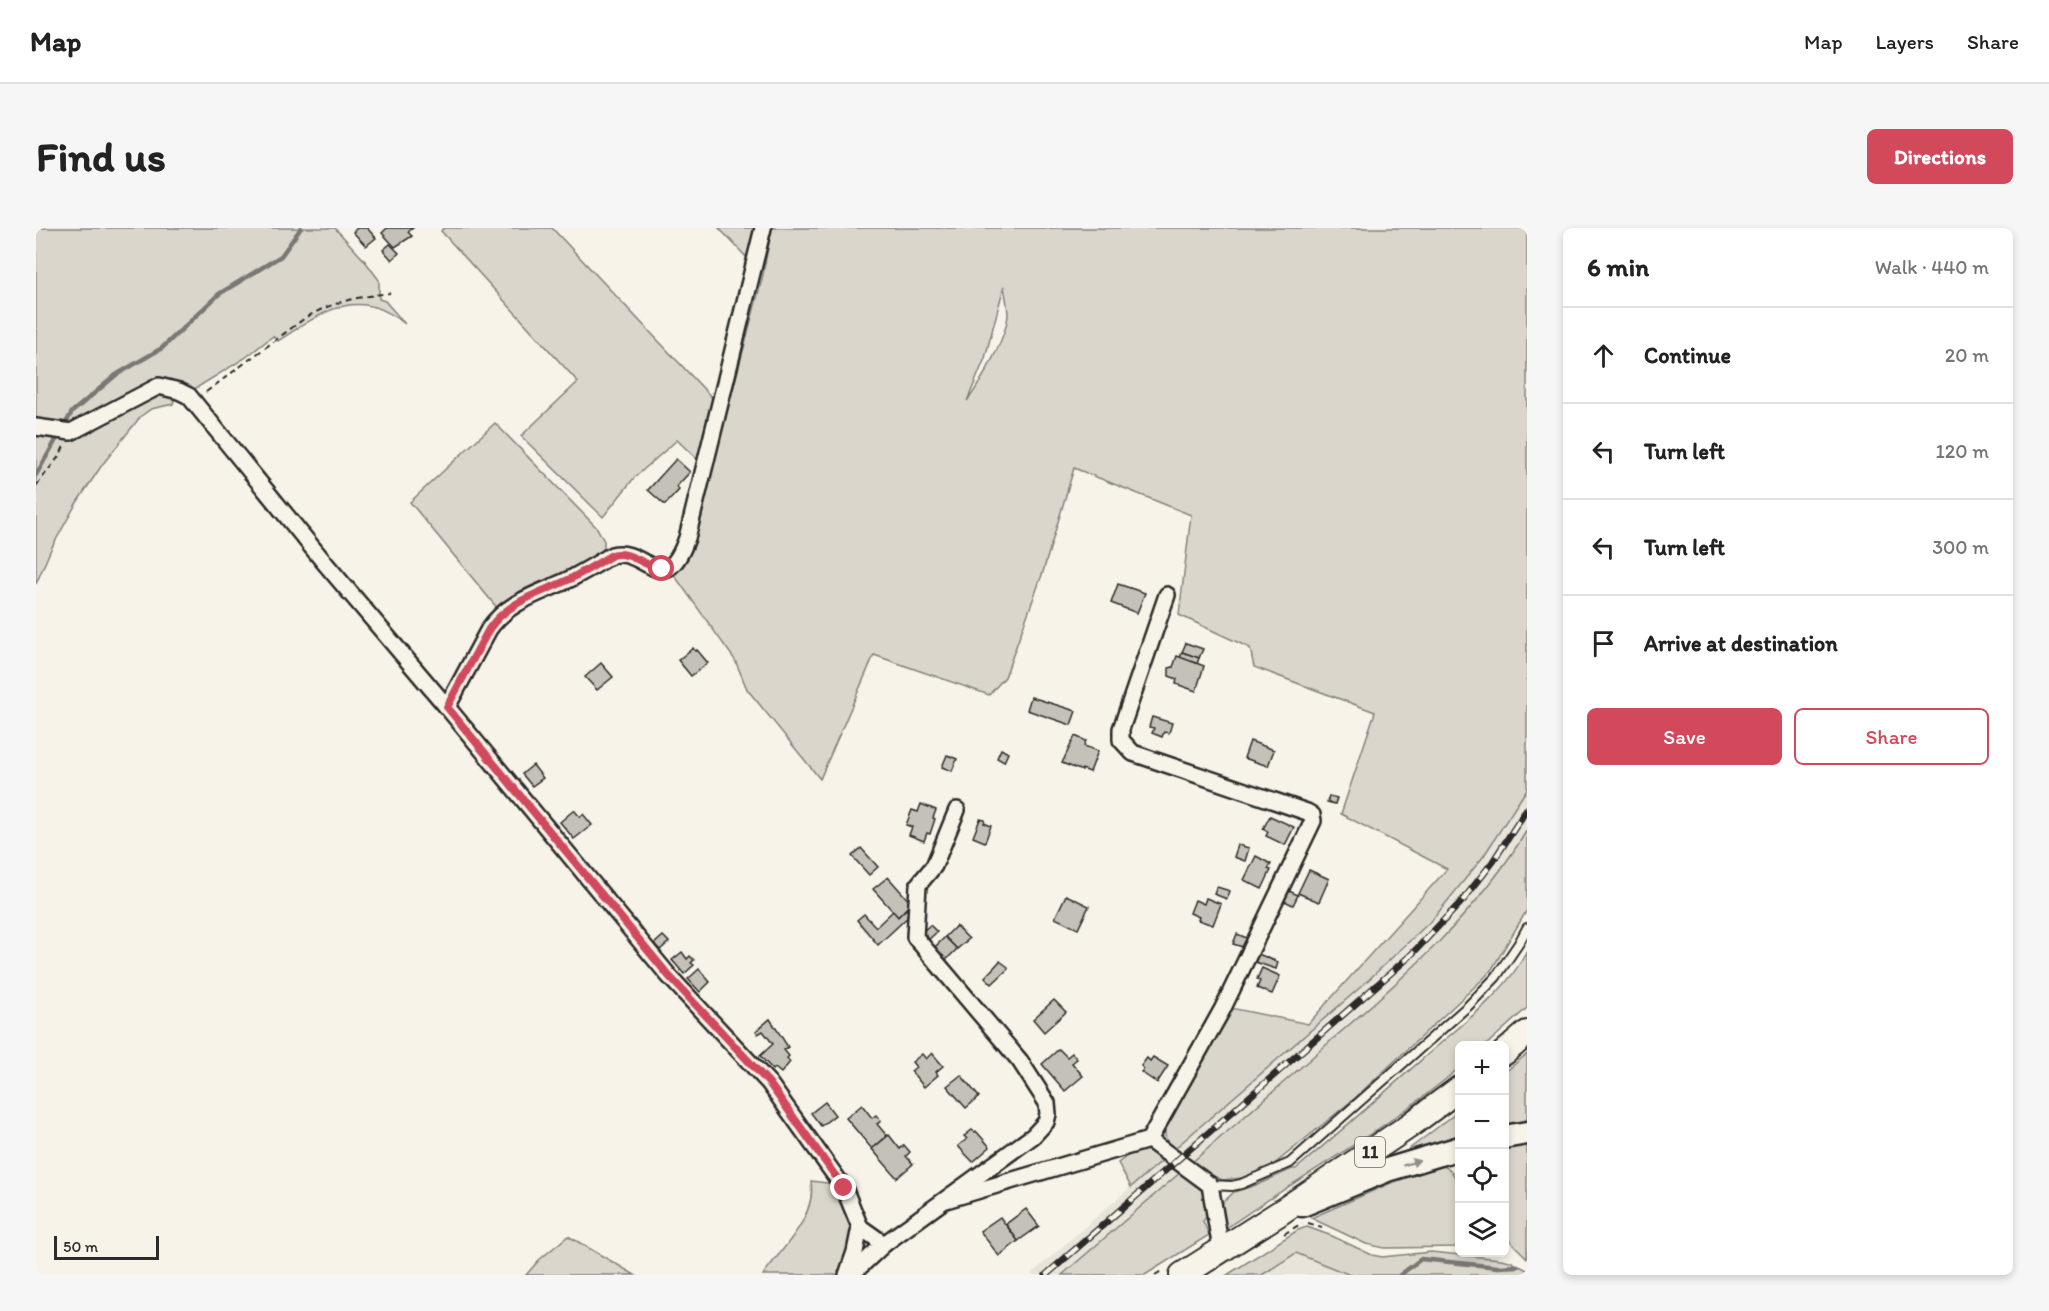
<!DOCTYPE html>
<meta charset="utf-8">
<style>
body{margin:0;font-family:Itim,sans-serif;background:#f6f6f6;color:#222}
.controls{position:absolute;right:18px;bottom:18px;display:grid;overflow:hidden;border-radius:9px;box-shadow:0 3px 9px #0003}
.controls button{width:54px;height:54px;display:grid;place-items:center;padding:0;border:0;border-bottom:2px solid #e0e0e0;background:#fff;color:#222;font:30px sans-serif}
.scale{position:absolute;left:18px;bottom:15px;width:105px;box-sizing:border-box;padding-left:6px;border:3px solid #2b2b2b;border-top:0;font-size:16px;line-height:21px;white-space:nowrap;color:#2b2b2b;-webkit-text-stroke:4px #f7f3e8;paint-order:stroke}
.stop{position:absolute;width:18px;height:18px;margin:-14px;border:4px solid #d1495b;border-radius:50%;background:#fff}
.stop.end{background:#d1495b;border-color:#fff;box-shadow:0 2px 6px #0008}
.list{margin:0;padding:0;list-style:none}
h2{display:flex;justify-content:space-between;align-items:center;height:78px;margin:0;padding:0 24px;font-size:26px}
h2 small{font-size:20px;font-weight:400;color:#767676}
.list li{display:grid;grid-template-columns:39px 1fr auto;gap:18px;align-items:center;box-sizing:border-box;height:96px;padding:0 24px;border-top:2px solid #e0e0e0}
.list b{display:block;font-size:22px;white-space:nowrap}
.list em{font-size:20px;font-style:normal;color:#767676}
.actions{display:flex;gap:12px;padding:18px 24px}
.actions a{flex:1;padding:14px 0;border:2px solid #d1495b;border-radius:9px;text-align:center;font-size:21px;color:#d1495b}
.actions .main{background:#d1495b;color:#fff}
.icon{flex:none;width:33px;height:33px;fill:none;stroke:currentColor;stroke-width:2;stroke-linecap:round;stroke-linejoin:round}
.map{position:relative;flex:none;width:1491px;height:1047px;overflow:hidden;border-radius:9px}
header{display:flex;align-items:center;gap:36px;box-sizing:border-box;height:84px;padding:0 30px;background:#fff;border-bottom:2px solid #e0e0e0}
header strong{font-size:28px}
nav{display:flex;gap:33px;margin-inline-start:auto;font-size:21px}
.intro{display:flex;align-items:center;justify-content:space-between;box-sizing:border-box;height:144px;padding:0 36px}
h1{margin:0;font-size:42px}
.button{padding:15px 27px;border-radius:9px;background:#d1495b;color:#fff;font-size:21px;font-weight:700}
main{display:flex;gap:36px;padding:0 36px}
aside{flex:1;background:#fff;border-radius:9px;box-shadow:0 3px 9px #0003}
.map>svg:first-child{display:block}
.built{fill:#e8e4da}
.green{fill:#dad6cc;stroke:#82807c;stroke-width:1.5;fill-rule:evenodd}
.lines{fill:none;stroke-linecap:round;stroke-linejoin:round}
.stream{stroke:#7a7874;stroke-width:4.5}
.building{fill:#c4c1b9;stroke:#2b2b2b;stroke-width:1.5}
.lane-casing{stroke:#2b2b2b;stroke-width:12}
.street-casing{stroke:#2b2b2b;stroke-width:20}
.secondary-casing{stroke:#2b2b2b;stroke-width:27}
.primary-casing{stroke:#2b2b2b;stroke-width:28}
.path{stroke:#2b2b2b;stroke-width:2;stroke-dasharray:6 4.5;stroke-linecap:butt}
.lane{stroke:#f7f3e8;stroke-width:8}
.street{stroke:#f7f3e8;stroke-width:15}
.secondary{stroke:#f7f3e8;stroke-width:22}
.primary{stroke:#f7f3e8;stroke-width:24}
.rail-casing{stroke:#2b2b2b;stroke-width:7}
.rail{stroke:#f7f3e8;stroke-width:4.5;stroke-dasharray:14;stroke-linecap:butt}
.oneway{fill:#918f8a}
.route{stroke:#d1495b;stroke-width:8}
.labels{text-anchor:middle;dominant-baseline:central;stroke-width:5;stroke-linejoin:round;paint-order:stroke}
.shield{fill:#f7f3e8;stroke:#686764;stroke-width:1.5}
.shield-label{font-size:18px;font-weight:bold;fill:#2b2b2b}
</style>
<header>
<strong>Map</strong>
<nav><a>Map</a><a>Layers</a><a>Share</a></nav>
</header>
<div class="intro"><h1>Find us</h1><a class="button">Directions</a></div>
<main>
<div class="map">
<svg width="1491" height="1047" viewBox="0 0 1491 1047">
<rect width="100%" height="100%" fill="#f7f3e8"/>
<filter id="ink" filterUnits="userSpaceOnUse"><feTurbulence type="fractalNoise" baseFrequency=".0167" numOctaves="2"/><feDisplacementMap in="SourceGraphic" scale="12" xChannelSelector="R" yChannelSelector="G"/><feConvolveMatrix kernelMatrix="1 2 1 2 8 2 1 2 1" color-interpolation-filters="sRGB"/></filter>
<g filter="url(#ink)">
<g class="built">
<polygon points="1491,561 1491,602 1465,641 1436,678 1403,715 1341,773 1026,1047 994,1047 1366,721 1420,665 1469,598"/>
<polygon points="1260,1025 1314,1047 1226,1047"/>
</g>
<g class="green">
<path d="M 0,0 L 299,0 L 329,33 L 343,52 L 343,71 L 349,73 L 369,96 C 321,56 286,85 242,113 L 237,108 L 209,130 L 157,162 L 140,165 L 137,176 L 115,181 L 105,188 L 66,237 L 40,276 L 15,321 L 0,356 Z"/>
<polygon points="408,0 516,0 680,174 663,233 641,212 598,250 567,289 485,208 542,154 405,3"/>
<polygon points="683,0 719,0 714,33"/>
<path d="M 736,0 L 1491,0 L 1491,561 L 1447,629 L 1397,691 L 1327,757 L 1137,922 C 1109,891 1161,868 1160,838 L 1195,780 L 1272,796 L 1411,641 L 1305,586 L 1339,484 L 1218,439 L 1214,420 L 1143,387 L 1155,287 L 1038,240 L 1007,344 L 969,449 L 953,467 L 838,427 L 784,551 L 711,461 L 699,432 L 636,344 L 662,294 L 726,51 ZM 968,58 C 969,67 972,78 972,87 C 970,110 945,155 931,173 L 949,130 Z"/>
<path d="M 459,195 L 561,300 L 568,313 L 568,320 C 546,346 493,365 462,381 L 374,274 Z"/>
<path d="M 1491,602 L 1491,682 L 1456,741 L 1448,750 L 1319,870 L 1236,938 L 1206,950 L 1186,952 L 1154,936 C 1202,894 1251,852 1299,809 C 1371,747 1442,684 1491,602 Z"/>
<path d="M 1491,723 L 1491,780 L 1450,817 L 1424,818 L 1423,840 C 1352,901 1269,945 1192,999 L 1187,999 L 1182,979 L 1198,964 L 1223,956 L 1256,941 L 1260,941 C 1305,903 1349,864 1392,826 C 1427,795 1470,765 1491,723 Z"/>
<polygon points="1491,826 1491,893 1469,898 1468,845"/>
<polygon points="1423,883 1423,911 1360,931"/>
<polygon points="1491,915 1491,1030 1469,1008 1468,919"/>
<path d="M 1099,922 C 1111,922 1118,923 1128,931 L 1095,959 L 1082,935 Z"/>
<path d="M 1406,938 C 1430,942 1424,999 1423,1019 L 1348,1020 L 1330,1016 L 1275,990 L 1355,955 Z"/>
<path d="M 1146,943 C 1167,961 1170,960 1171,988 L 1167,993 L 1173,1007 L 1109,1047 L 1026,1047 Z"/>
<path d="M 775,953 L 799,956 L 814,985 L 818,1006 L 806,1047 L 727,1047 C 746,1020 781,989 775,953 Z"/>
<polygon points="1271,999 1296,1008 1336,1027 1346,1029 1395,1024 1465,1031 1474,1033 1491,1042 1491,1047 1314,1047 1260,1025 1226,1047 1191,1047 1262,1002"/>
<polygon points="532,1008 599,1047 490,1047 503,1032"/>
</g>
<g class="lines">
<g class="stream">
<polyline points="0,247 36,184 80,147 126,120 183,66 245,28 265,0"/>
<polyline points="1364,1047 1385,1031 1462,1039 1482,1038"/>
</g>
</g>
<g class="building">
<polygon points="321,0 331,0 340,10 330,18 317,4"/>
<polygon points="351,0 377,0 372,4 376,8 359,19 346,5"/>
<polygon points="354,16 363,25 356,32 347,22"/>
<polygon points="640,231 654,244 641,258 643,262 629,277 612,262"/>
<polygon points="1082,356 1109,365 1101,385 1075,375"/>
<polygon points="1150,415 1167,421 1163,430 1146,424"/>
<polygon points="657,420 659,423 661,422 672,435 655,448 642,432"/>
<polygon points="1146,424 1163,430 1161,436 1144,430"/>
<polygon points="1141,428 1168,438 1160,463 1140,456 1141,451 1133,448 1133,440 1137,439"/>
<polygon points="565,435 577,449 561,462 549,449"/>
<polygon points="995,469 1040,483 1035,497 991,482"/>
<polygon points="1116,489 1136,495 1133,505 1128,504 1126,509 1116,505 1118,500 1113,499"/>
<polygon points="1039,508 1050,513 1048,518 1062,523 1054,544 1046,541 1046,543 1026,535"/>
<polygon points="1214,513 1238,522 1232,538 1208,530"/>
<polygon points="965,521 972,525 968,534 961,530"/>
<polygon points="911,527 921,531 916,543 906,539"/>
<polygon points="497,537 507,550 496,558 486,546"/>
<polygon points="1293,568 1301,570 1299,576 1291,574"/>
<polygon points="885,576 900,582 897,590 899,591 894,606 891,605 888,613 873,607 876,599 870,597 876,582 882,584"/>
<polygon points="538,582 544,589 547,586 556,597 538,611 524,594"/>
<polygon points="1234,588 1258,599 1249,617 1230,608 1232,604 1227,601"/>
<polygon points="944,591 949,592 948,595 955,598 949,614 937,609"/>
<polygon points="1202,617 1213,620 1209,633 1198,629"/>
<polygon points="825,620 842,639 833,647 816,628"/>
<polygon points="1220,628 1235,636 1232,641 1235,642 1226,661 1208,652"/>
<polygon points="1273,642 1293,651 1283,674 1262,665"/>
<polygon points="852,649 875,675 862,689 837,661"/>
<polygon points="1181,659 1194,663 1191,671 1178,666"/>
<polygon points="1251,662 1262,667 1257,677 1246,672"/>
<polygon points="1030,667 1053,678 1042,701 1019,690"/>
<polygon points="1170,670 1185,676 1177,697 1162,692 1163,689 1154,685 1159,672 1168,676"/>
<polygon points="870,681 875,686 842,717 821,692 828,686 840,699 857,683 862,689"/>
<polygon points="894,697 901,704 892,712 885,705"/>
<polygon points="920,698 933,711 921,721 909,709"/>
<polygon points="1201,706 1213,711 1210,720 1197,716"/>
<polygon points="627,708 633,714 624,722 618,716"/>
<polygon points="909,709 921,721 910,732 898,720"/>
<polygon points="646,724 651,731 654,728 658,732 655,735 658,737 648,746 636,732"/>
<polygon points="1222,726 1242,734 1240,741 1219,734"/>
<polygon points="964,733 972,739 972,741 956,756 949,749"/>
<polygon points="1226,740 1244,748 1236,766 1221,760 1224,753 1221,751"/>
<polygon points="663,741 674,754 664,764 652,751"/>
<polygon points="1018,772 1030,784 1008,804 997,791"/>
<polygon points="734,791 752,819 748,822 753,828 751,830 754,834 745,845 739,840 737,842 724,828 737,816 727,803 722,806 720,803"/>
<polygon points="1023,821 1031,829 1036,825 1041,831 1036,835 1047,848 1029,863 1006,836"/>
<polygon points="896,825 907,838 900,844 902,847 888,859 875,843 880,839 876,834 886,826 890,831"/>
<polygon points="1117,829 1132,838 1121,855 1105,844 1108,841 1105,838 1111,830 1114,833"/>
<polygon points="925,847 943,869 930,880 911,858"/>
<polygon points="789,874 799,887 785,898 775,885"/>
<polygon points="826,877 836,890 840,887 845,893 841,896 851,908 836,921 810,890"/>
<polygon points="936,902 939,904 940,903 954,919 937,934 922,918 931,911 928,908"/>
<polygon points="853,907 864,921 868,917 874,924 870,928 877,936 861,950 836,921"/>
<polygon points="990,981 1003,998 982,1013 970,996"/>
<polygon points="964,989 982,1013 963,1028 944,1003"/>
</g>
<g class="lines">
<defs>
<polyline id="lane" points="1174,957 1196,958 1205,956 1254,935 1432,778 1460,749 1483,715 1491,700"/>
<g id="street">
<path d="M 727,0 L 651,310 C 628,374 609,318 576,327 C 563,335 549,343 536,350 C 506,365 473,372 453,401 L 411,479 L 633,748 L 733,855 L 808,960 L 824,999 L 819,1024 L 811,1047"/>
<polyline points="0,199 35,204 123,158 143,163 153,168 288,334 411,479"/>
<polyline points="1113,912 1174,957 1185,1021"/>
<polyline points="910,972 1113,912 1186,782 1277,593 1276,587 1271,584 1097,525 1085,512 1085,501 1131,367"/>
<polyline points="848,1016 997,908 1010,894 1012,886 1011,875 984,833 879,709 882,657 898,638 921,582"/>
<polyline points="815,1047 848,1016 824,999"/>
</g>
<g id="secondary">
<polyline points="1468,909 1491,905"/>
<polyline points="1266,977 1351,942 1424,920"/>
</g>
<g id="primary">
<polyline points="1468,825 1491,805"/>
<polyline points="1146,1047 1242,986 1373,898 1424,860"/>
</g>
</defs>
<use href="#lane" class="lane-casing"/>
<use href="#street" class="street-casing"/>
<use href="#secondary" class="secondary-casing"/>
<use href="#primary" class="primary-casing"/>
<g class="path">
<path d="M 170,164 L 269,90 C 298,73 322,69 354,65"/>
<polyline points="0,258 24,227 29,216"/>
<polyline points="1272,995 1286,999"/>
<polyline points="1248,1006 1266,995"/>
<polyline points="1119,1047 1127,1042"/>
</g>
<use href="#lane" class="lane"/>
<use href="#street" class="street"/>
<use href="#secondary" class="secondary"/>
<use href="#primary" class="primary"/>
<defs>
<polyline id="rail" points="1010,1047 1374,728 1428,671 1456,635 1491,581"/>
</defs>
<use href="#rail" class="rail-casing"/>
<use href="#rail" class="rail"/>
</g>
<defs><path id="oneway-solid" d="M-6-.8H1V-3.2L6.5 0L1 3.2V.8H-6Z" transform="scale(1.5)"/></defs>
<use class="oneway" href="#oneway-solid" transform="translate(1375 935) rotate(-17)"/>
</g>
<g class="lines" filter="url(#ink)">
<path class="route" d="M 626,341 C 609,339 594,322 576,327 C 563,335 549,343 536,350 C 506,365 473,372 453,401 L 411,479 L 633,748 L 733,855 L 808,960"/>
</g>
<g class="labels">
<rect class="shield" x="1319" y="909" width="30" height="30" rx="4.5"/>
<g class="shield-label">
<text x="1334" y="924">11</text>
</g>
</g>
</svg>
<div class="controls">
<button>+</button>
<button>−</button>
<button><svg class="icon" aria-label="locate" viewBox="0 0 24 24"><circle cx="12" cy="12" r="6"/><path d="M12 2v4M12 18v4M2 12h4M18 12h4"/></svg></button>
<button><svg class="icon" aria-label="layers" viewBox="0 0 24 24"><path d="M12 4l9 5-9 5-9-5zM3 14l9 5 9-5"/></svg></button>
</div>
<div class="scale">50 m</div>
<div class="stop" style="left:626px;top:341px"></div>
<div class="stop end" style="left:808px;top:960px"></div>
</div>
<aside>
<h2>6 min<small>Walk · 440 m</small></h2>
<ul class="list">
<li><svg class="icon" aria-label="ahead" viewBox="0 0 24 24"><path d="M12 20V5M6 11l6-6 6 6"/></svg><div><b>Continue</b></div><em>20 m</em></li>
<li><svg class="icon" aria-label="left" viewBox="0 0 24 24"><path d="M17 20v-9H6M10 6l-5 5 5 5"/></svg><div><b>Turn left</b></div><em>120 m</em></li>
<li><svg class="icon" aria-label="left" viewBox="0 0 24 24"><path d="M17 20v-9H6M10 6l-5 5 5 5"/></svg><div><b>Turn left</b></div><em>300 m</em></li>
<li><svg class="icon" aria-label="arrive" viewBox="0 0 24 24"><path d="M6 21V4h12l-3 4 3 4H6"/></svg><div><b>Arrive at destination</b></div></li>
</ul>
<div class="actions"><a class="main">Save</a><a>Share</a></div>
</aside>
</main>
